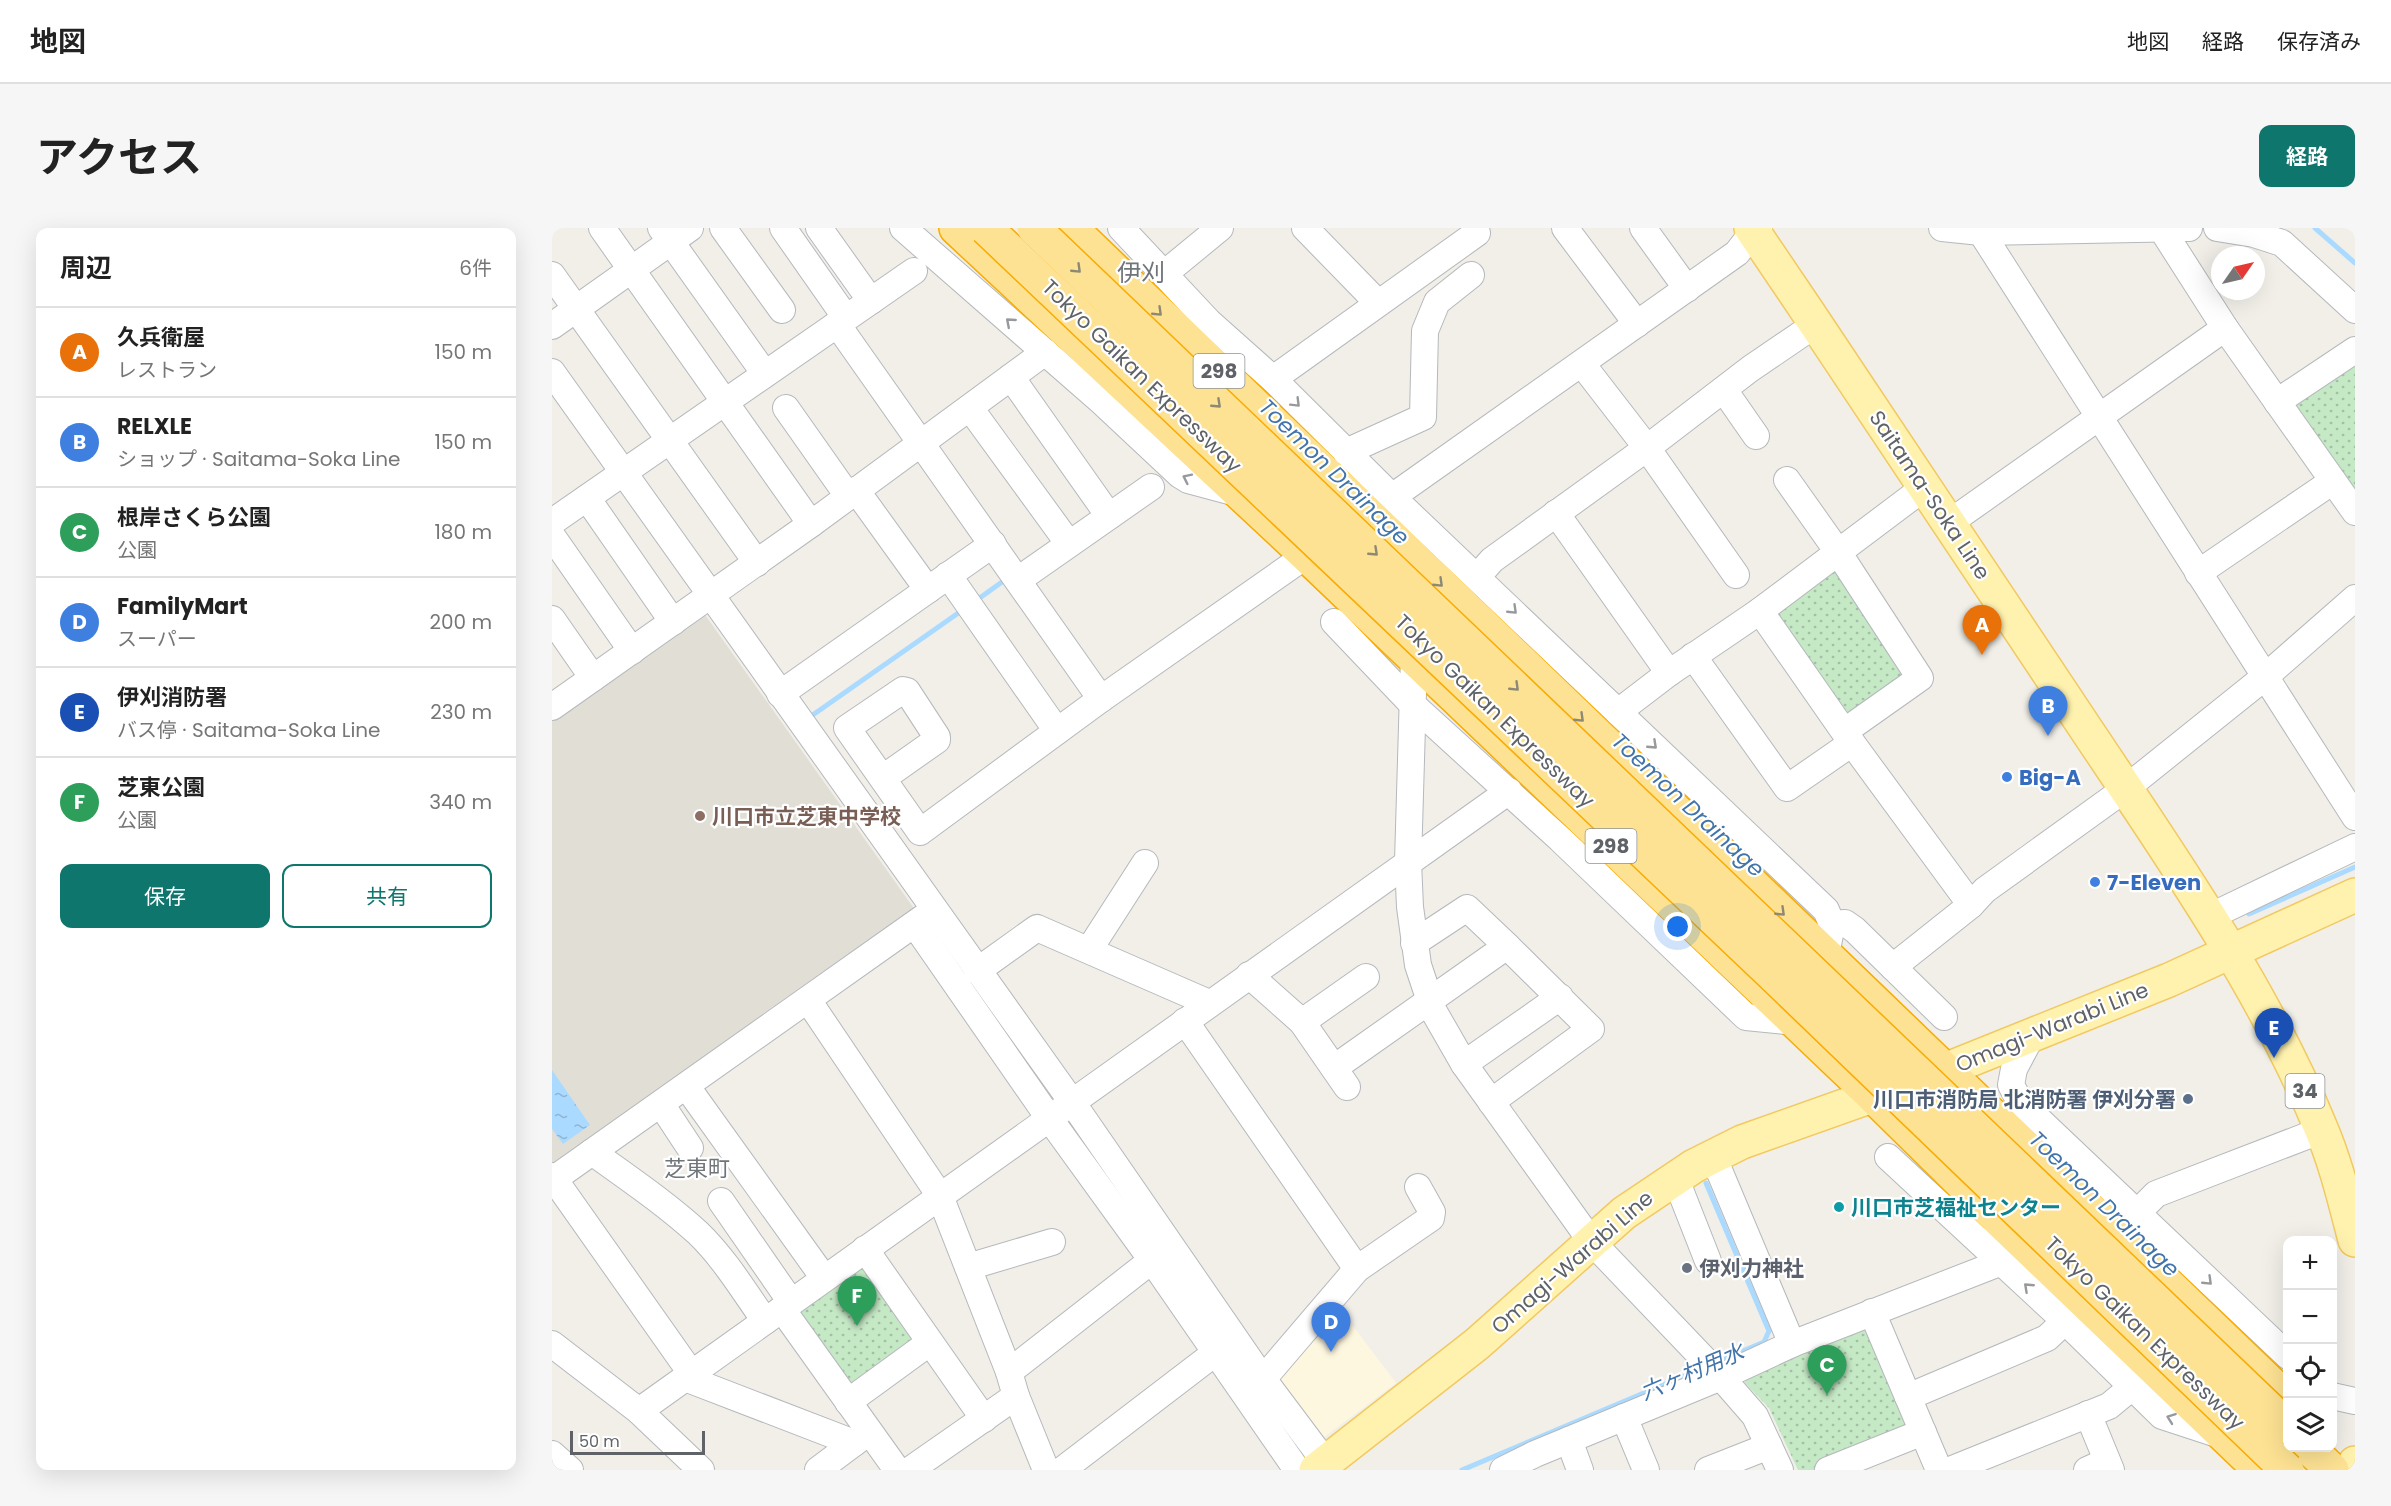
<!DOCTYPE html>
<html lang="ja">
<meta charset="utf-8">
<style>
body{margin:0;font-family:Poppins,"Noto Sans JP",sans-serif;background:#f6f6f6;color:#222}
.controls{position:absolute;right:18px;bottom:18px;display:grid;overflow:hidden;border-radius:12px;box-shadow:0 6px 24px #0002}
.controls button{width:54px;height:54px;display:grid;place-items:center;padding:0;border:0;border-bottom:2px solid #e0e0e0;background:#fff;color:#222;font:30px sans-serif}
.compass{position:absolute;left:1659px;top:18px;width:54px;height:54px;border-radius:50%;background:#fff;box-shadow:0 6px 24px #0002;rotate:56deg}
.scale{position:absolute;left:18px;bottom:15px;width:135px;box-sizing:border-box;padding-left:6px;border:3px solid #5f6368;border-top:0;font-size:16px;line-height:21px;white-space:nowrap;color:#5f6368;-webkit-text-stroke:4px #fff;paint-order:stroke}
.you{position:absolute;left:1126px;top:699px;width:21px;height:21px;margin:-15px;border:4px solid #fff;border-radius:50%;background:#1a73e8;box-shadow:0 0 0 9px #1a73e833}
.badge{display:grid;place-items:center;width:39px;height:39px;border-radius:50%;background:#0f766e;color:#fff;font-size:20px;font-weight:700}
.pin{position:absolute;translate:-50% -50px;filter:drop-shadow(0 2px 3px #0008)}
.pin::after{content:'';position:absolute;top:32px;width:21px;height:18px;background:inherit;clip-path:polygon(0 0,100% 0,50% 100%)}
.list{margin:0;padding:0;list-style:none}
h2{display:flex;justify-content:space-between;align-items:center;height:78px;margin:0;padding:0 24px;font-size:26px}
h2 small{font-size:20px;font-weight:400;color:#767676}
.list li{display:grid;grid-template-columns:39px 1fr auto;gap:18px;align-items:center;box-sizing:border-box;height:90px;padding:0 24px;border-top:2px solid #e0e0e0}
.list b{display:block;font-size:22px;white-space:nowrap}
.list p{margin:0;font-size:20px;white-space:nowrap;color:#767676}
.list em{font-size:20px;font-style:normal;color:#767676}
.actions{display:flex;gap:12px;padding:18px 24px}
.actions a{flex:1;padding:14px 0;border:2px solid #0f766e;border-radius:12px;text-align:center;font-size:21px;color:#0f766e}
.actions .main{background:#0f766e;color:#fff}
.icon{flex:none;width:33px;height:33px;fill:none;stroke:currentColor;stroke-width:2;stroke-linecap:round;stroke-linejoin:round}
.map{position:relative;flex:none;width:1803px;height:1242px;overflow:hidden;border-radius:12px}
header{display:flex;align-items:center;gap:36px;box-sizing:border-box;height:84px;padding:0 30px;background:#fff;border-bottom:2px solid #e0e0e0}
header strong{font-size:28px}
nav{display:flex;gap:33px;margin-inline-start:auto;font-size:21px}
.intro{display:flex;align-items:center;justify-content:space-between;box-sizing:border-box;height:144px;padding:0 36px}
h1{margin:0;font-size:42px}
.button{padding:15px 27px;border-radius:12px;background:#0f766e;color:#fff;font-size:21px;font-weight:700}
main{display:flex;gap:36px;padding:0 36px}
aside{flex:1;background:#fff;border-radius:12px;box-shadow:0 6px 24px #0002}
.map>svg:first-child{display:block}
.commercial{fill:#fef7e0}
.education{fill:#e1ded6}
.grass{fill:url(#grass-dots)}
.water{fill:url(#water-ripples)}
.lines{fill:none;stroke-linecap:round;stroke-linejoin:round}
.stream{stroke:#aadaff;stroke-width:5}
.minor-casing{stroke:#b5b8bc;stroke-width:28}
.major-casing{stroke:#f2c960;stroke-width:36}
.highway-casing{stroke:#f9ab00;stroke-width:36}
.minor{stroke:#fff;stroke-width:26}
.major{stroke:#fff2af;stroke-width:33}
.highway{stroke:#fde293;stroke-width:33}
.highway-bridge-casing{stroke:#f9ab00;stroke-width:36;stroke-linecap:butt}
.highway-bridge{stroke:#fde293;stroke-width:33}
.oneway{stroke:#8e8975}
.oneway2{stroke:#979a9d}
.shop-dot{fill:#3f7fe0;stroke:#fff;stroke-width:2}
.education-dot{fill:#8d6e63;stroke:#fff;stroke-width:2}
.service-dot{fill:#5c6f8a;stroke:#fff;stroke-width:2}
.culture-dot{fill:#0f9aa8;stroke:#fff;stroke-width:2}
.worship-dot{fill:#6b7280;stroke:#fff;stroke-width:2}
.labels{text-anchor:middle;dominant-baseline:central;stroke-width:4.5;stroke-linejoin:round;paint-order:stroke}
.shield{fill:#fff;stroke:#8f9295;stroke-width:1.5}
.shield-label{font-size:20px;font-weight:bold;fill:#5f6368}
.street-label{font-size:21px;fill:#5f6368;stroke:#fff}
.shop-label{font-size:21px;font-weight:bold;fill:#366cbe;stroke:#fff;text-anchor:start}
.education-label{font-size:21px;font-weight:bold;fill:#785e54;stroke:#fff;text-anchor:start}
.service-label{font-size:21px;font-weight:bold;fill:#4e5e75;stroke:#fff;text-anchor:end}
.culture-label{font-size:21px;font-weight:bold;fill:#0d838f;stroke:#fff;text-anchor:start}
.worship-label{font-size:21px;font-weight:bold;fill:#5b616d;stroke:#fff;text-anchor:start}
.water-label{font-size:22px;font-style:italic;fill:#4174aa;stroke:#fff}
.neighbourhood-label{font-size:22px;fill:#70757a;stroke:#fff}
.quarter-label{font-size:24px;fill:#70757a;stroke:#fff}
</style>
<header>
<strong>地図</strong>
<nav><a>地図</a><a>経路</a><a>保存済み</a></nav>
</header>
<div class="intro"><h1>アクセス</h1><a class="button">経路</a></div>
<main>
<aside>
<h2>周辺<small>6件</small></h2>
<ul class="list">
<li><span class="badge" style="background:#e8710a">A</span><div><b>久兵衛屋</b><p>レストラン</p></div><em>150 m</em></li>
<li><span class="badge" style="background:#3f7fe0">B</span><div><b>RELXLE</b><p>ショップ · Saitama-Soka Line</p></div><em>150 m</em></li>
<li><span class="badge" style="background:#2e9e5b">C</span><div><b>根岸さくら公園</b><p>公園</p></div><em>180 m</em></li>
<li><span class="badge" style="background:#3f7fe0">D</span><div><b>FamilyMart</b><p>スーパー</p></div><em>200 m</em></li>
<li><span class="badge" style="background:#1a4fb4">E</span><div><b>伊刈消防署</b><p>バス停 · Saitama-Soka Line</p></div><em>230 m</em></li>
<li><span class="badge" style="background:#2e9e5b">F</span><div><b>芝東公園</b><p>公園</p></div><em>340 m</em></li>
</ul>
<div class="actions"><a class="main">保存</a><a>共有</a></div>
</aside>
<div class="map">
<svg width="1803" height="1242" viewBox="0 0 1803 1242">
<defs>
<pattern id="grass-dots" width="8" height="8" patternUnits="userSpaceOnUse" patternTransform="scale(1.5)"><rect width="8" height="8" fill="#c5e8c5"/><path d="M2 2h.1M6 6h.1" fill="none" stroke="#a3c0a4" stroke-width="1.8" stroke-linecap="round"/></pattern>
<pattern id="water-ripples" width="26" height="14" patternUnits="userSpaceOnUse" patternTransform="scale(1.5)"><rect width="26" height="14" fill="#aadaff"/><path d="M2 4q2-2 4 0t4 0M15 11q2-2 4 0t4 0" fill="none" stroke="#8eb4d2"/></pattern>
</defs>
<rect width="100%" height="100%" fill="#f1efe8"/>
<polygon class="commercial" points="785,1077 844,1155 763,1216 717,1151"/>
<polygon class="education" points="151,384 366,686 3,940 0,935 0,490"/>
<g class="grass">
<polygon points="1803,130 1803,267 1744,180 1745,171"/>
<polygon points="1285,337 1357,445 1298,492 1219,388"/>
<polygon points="309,1034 368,1108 301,1164 244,1080"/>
<polygon points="1312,1096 1359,1199 1355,1206 1263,1242 1246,1242 1217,1180 1193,1155 1194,1146"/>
</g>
<polygon class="water" points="0,842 38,897 11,916 0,901"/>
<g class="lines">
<g class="stream">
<polyline points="1763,0 1803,35"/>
<polyline points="422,374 450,354"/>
<polyline points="255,491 412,381"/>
<polyline points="1697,686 1803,639"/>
<polyline points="1154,955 1217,1103 1212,1114 1165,1134"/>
<polyline points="910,1242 1151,1140"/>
</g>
<defs>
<g id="minor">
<polyline points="50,0 259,296"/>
<polyline points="109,0 213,146"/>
<polyline points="171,0 230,82"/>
<polyline points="231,0 294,90"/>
<polyline points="267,0 319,73"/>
<polyline points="351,0 550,174 628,247 636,252 688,266"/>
<polyline points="569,0 657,94 721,151 840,269 1185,25 1201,4 1207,0"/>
<polyline points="753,0 826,75"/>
<polyline points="1013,0 1085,96"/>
<polyline points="1091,0 1135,61"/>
<polyline points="1390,0 1429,4 1637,0"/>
<polyline points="1665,0 1702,6 1730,15 1803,82"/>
<polyline points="1429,4 1803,589"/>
<polyline points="612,46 668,0"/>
<polyline points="0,47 205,335"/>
<polyline points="285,96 549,471"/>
<polyline points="0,98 138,0"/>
<polyline points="1673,100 1803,284"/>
<polyline points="1030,136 1095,220 1184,347"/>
<polyline points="0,144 520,874 711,1151 774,1235"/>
<polyline points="459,149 557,288"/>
<polyline points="721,151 925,5"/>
<polyline points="1172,162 1204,208"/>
<polyline points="1725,174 1803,122"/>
<polyline points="234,180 296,268"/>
<polyline points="418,180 517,316"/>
<polyline points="794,224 871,189 873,103 885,74 919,47"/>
<polyline points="1235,252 1286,324 1368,450 1293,503"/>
<polyline points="304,262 376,362"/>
<polyline points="35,270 121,394"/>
<polyline points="1004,285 1117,445"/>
<polyline points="0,294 362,43"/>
<polyline points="801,295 840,269 1274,682 1280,696 1274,727"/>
<polyline points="1397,295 1673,100 1609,0"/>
<polyline points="0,308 80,423"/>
<polyline points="1646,345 1781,253"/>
<polyline points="396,347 505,503"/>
<polyline points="926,348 940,332 1095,220 1198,141 1264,96"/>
<polyline points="466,352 599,259"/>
<polyline points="1208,383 1300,515"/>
<polyline points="0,391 41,450"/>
<polyline points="782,394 861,477 1008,611 1194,789 1243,794"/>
<polyline points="1141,428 1235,560 1300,515 1419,677"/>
<polyline points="862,430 856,634 858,679 866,737 881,782 912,836 1039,1013 1169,1149 1203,1188 1228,1242"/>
<polyline points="228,466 441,316"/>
<polyline points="0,479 259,296 493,124"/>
<polyline points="1066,484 1117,445 1208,383 1373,259"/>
<polyline points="331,550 385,512 385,509 355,463 351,462 295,500 368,604 549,471 769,317"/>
<polyline points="1657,689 1803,619"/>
<polyline points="1280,696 1293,695 1303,702 1392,789"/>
<polyline points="363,697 497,890 599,1031 745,1242"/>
<polyline points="862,715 915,680 955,718"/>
<polyline points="537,722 593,635"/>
<polyline points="1341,739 1419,677 1433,662 1573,561 1714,448 1803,370"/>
<polyline points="425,743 485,700 657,775"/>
<polyline points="697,747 750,794 795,859"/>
<polyline points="256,772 388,968 457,1144 464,1168 494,1242"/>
<polyline points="633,793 805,1041"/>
<polyline points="750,794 814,749"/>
<polyline points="1479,809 1462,841 1459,857 1468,874 1736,1128"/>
<polyline points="912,836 1008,769"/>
<polyline points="782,840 955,718 1039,801 939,874"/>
<polyline points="135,859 272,1050"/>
<polyline points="109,876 138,920"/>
<path d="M 40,924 C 76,950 113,975 146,1005 C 172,1030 192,1063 213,1093"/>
<polyline points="1161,928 1240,1116"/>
<polyline points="1336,929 1513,1093 1610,1188 1671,1208"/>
<polyline points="0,948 139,1145"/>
<polyline points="1123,949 1156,1033"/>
<polyline points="2,951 375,687"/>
<polyline points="169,973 239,1074"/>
<polyline points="1585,985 1604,966 1770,902"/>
<polyline points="313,1021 432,1191"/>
<polyline points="416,1039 500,1014"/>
<polyline points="230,1081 345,1242"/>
<polyline points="1320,1084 1387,1242"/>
<polyline points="0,1116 87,1183 149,1242"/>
<polyline points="457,1144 613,1022"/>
<polyline points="133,1150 302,1215"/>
<polyline points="711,1151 805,1041 879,990 880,984 866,959"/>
<polyline points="1780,1168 1803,1173"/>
<polyline points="1356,1169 1495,1110 1513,1093"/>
<polyline points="296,1174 377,1115"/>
<polyline points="87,1183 957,563"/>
<polyline points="1536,1186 1559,1242"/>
<polyline points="1072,1189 1094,1242"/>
<polyline points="1017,1212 1028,1242"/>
<polyline points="0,1226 18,1242"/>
<polyline points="266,1242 314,1206"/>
<polyline points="358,1242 464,1168"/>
<polyline points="510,1242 663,1125"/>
<polyline points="951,1242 983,1226 1169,1149 1240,1116 1450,1034 1444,989"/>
<polyline points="1156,1242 1217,1218"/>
<polyline points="1276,1242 1371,1204"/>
<polyline points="1398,1242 1557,1178 1580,1159"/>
<polyline points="1535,1242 1555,1233"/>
</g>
<g id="major">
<path d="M 1199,0 C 1307,159 1413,319 1520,480 C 1608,613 1707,750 1768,898 C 1784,935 1793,974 1803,1012"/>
<polyline points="764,1242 925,1116 1072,985 1142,938 1190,914 1393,842 1617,752 1803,667"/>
<polyline points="1802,1242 1803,1235"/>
</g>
<g id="highway">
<polyline points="404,0 754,327 1322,869 1444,989 1708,1242"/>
<polyline points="519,0 1736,1172"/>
<polyline points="1757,1220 1780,1242"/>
</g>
</defs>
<use href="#minor" class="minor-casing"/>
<use href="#major" class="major-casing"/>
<use href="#highway" class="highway-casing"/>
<use href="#minor" class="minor"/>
<use href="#major" class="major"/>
<use href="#highway" class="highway"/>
<defs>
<g id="highway-bridge">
<polyline points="434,0 1223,749 1735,1242"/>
<polyline points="482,0 1736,1199"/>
</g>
</defs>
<use href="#highway-bridge" class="highway-bridge-casing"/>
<use href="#highway-bridge" class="highway-bridge"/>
</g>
<defs><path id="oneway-chevron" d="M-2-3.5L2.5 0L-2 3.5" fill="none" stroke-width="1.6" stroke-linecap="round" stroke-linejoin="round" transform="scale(1.5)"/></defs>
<g class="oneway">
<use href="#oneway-chevron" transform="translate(525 41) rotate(44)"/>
<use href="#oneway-chevron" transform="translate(606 84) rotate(44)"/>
<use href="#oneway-chevron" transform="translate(665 176) rotate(43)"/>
<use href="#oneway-chevron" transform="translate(822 324) rotate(43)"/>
<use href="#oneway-chevron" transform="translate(887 355) rotate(44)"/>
<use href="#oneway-chevron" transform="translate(963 459) rotate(44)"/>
<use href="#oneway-chevron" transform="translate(1028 490) rotate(44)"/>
<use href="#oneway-chevron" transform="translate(1229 684) rotate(44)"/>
</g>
<g class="oneway2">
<use href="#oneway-chevron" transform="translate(458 94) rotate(-139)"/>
<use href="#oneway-chevron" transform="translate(744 175) rotate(45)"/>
<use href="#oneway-chevron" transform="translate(635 250) rotate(-154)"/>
<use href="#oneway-chevron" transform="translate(961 382) rotate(44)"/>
<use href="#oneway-chevron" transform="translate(1101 517) rotate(43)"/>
<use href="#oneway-chevron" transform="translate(1656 1053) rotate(44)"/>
<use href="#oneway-chevron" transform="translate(1476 1059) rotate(-137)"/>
<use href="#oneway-chevron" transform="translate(1619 1190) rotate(-160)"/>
</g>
<g class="shop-dot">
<circle cx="1455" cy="549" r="6"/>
<circle cx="1543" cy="654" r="6"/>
</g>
<circle class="education-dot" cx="148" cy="588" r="6"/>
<circle class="service-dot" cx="1636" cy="871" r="6"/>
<circle class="culture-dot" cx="1287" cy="979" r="6"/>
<circle class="worship-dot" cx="1135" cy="1040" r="6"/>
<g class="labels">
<g class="shield">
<rect x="641.5" y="126" width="51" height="34" rx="4.5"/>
<rect x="1033.5" y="601" width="51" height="34" rx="4.5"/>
<rect x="1733.5" y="846" width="39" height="34" rx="4.5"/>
</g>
<g class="shield-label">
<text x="667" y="143">298</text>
<text x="1059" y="618">298</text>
<text x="1753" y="863">34</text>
</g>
<g class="street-label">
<text transform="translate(590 148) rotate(44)">Tokyo Gaikan Expressway</text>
<text transform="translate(1378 267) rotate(56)">Saitama-Soka Line</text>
<text transform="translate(943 483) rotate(44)">Tokyo Gaikan Expressway</text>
<text transform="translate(1500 799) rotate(-22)">Omagi-Warabi Line</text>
<text transform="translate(1020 1034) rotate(-41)">Omagi-Warabi Line</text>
<text transform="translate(1593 1105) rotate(44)">Tokyo Gaikan Expressway</text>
</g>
<g class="shop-label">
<text x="1467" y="549">Big-A</text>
<text x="1555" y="654">7-Eleven</text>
</g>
<g class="education-label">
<text x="160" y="588">川口市立芝東中学校</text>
</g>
<g class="service-label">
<text x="1624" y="871">川口市消防局 北消防署 伊刈分署</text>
</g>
<g class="culture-label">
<text x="1299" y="979">川口市芝福祉センター</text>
</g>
<g class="worship-label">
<text x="1147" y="1040">伊刈力神社</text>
</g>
<g class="water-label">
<text transform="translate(782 244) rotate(44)">Toemon Drainage</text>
<text transform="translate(1136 577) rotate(43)">Toemon Drainage</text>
<text transform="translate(1552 976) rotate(44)">Toemon Drainage</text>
<text transform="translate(1140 1144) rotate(-23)">六ヶ村用水</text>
</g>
<g class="neighbourhood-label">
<text x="145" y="940">芝東町</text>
</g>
<g class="quarter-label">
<text x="589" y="44">伊刈</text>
</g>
</g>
</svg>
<div class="controls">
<button>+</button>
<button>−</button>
<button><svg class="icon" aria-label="locate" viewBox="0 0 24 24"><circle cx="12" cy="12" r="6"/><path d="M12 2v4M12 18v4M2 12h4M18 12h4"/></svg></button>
<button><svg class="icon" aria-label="layers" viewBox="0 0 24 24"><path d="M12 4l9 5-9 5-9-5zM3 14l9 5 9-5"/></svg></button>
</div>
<svg class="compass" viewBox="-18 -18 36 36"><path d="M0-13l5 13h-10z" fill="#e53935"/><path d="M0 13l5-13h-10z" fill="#767676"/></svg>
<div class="scale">50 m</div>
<div class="you"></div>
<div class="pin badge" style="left:1430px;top:427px;background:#e8710a">A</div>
<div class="pin badge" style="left:1496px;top:508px;background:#3f7fe0">B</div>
<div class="pin badge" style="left:1275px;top:1167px;background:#2e9e5b">C</div>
<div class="pin badge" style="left:779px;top:1124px;background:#3f7fe0">D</div>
<div class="pin badge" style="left:1722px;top:830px;background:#1a4fb4">E</div>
<div class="pin badge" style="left:305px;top:1098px;background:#2e9e5b">F</div>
</div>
</main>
